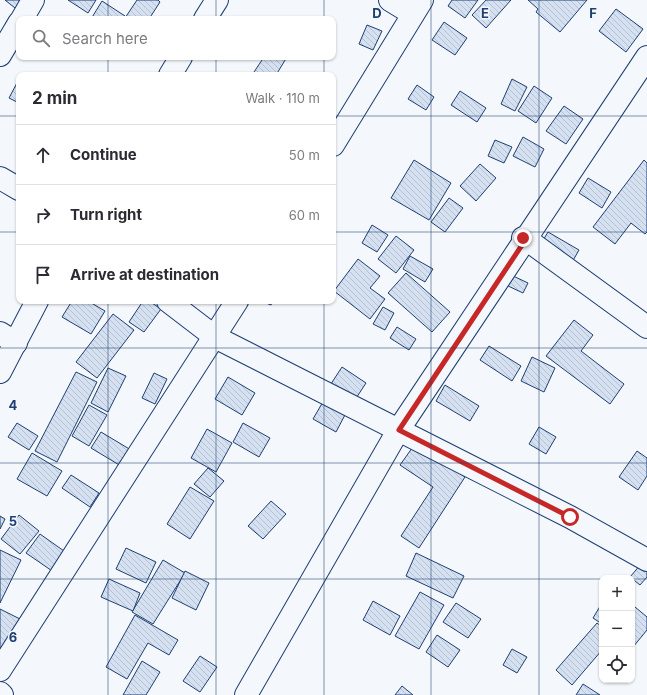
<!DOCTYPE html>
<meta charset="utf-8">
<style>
body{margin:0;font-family:Inter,sans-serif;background:#f7f7f7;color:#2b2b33}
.controls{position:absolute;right:12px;bottom:12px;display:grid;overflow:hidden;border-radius:8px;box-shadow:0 1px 3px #0004}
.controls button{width:36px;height:36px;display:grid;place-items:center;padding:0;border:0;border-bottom:1px solid #e1e1e2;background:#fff;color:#2b2b33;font:20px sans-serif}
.stop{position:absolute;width:12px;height:12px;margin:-9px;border:3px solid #c62828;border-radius:50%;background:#fff}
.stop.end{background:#c62828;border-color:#fff;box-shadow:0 1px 4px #0008}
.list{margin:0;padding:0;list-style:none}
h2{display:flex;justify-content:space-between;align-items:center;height:52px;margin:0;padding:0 16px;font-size:17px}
h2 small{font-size:13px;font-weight:400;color:#7c7c81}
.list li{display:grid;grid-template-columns:26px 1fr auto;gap:12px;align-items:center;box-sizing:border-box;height:60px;padding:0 16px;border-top:1px solid #e1e1e2}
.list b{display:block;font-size:15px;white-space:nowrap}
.list em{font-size:13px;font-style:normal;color:#7c7c81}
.icon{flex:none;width:22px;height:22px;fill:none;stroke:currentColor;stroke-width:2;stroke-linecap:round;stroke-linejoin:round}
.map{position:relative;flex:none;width:647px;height:695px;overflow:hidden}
.search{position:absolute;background:#fff;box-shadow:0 1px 3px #0004;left:16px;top:16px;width:320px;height:44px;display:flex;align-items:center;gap:10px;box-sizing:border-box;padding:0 14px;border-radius:8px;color:#7c7c81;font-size:15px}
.panel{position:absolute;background:#fff;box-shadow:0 1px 3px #0004;left:16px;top:72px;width:320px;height:232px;border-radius:8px}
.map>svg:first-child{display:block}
.building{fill:url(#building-back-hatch);stroke:#1d3f73}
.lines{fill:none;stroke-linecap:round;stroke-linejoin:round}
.street-casing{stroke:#1d3f73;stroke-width:24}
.street{stroke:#f4f7fb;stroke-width:22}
.route{stroke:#c62828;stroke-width:5}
.grid{fill:none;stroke:#1d3f73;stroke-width:1;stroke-opacity:0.55}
.grid-label{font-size:13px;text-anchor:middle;font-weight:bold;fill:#1d3f73;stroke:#f4f7fb;stroke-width:3;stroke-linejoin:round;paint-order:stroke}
</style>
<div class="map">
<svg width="647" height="695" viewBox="0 0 647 695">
<defs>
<pattern id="building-back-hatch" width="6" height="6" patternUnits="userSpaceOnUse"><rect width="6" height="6" fill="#d5e0f0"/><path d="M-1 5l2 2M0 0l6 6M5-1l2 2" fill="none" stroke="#b6c1d1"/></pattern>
</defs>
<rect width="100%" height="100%" fill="#f4f7fb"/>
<g class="building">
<polygon points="5,0 30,0 20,12"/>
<polygon points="68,0 96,0 88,13"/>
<polygon points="137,0 158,0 160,2 149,19 127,19 125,18"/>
<polygon points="452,0 478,0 465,18 448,6"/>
<polygon points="486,0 511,0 486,28 472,15"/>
<polygon points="528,0 587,0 560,32 536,12 538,9"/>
<polygon points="102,1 125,16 123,19 91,19"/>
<polygon points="616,9 643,29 626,52 599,31"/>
<polygon points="444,22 467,38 455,55 432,40"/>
<polygon points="367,25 382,31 373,50 359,44"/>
<polygon points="264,57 287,57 276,75 252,75"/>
<polygon points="512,79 527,87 515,111 501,104"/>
<polygon points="18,81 19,82 19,103 9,98"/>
<polygon points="417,85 434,97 426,110 408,99"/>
<polygon points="534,86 552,98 536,123 518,111"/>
<polygon points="460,91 486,108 477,122 451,105"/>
<polygon points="564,106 583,119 566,144 546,131"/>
<polygon points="523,137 544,149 535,167 513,156"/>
<polygon points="495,140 512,147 504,163 488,156"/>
<polygon points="414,160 451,183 429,220 391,198"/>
<polygon points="644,160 647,163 647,232 645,234 631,223 615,244 593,227"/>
<polygon points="480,164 496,178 476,201 460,186"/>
<polygon points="588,178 611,192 602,208 579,193"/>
<polygon points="449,198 463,208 445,232 431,222"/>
<polygon points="372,225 388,235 377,252 362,243"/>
<polygon points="548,232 579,250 567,271 536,252"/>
<polygon points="396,236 414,250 396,273 378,259"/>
<polygon points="410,256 433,269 425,282 403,269"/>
<polygon points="358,259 380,276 370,288 385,299 370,319 334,291"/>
<polygon points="406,273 450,312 432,332 388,293"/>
<polygon points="511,275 528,283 523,293 506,285"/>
<polygon points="72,301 88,301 105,311 91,334 62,317"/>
<polygon points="143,301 149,301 161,309 144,332 129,322"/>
<polygon points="261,301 273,301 271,305"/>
<polygon points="383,307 394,313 385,330 373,324"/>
<polygon points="113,314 134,330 97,378 76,362"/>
<polygon points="574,320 593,335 581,351 624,384 610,404 546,356"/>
<polygon points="397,327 416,339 409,350 390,338"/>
<polygon points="489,346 521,366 512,381 480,360"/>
<polygon points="532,357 555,368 544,392 521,381"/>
<polygon points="342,367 366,383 349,409 325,393"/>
<polygon points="108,368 126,376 108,412 91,403"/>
<polygon points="76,372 97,382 57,462 35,451"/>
<polygon points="154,373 167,379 155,404 142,398"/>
<polygon points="228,377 255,393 242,415 215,399"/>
<polygon points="445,385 479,406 470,421 436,401"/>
<polygon points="324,400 346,413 336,432 313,419"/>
<polygon points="89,405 107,415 89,446 72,436"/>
<polygon points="17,423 38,436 29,450 8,437"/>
<polygon points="243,423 270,438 259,457 233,442"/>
<polygon points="539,427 556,437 546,454 529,444"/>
<polygon points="207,429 232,443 216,472 191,458"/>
<polygon points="101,432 131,450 121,466 91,448"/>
<polygon points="415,444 465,477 419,548 401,536 433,487 400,465"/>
<polygon points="637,451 647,458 647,476 638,490 619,477"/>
<polygon points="32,453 62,471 47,496 17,479"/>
<polygon points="208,468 224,481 210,497 194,484"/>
<polygon points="71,475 99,493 90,507 62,488"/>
<polygon points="190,487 214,501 190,539 167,524"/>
<polygon points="271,501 286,514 263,539 248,526"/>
<polygon points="19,515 39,531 20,554 1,539"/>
<polygon points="0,516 5,519 0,529"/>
<polygon points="40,534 71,556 58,575 26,553"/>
<polygon points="126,548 156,562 146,583 116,569"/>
<polygon points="0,550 21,560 0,603"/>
<polygon points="416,553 464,576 453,598 406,576"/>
<polygon points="647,557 647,577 640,585 630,577"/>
<polygon points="163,560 185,573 153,624 132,612"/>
<polygon points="185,571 209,583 196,610 172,598"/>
<polygon points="109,579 140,593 133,611 101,597"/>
<polygon points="420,592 444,605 419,649 395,636"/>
<polygon points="373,601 400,616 390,635 363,620"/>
<polygon points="456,603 481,619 468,638 443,622"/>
<polygon points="602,603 602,624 593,618"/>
<polygon points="635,607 647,617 647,630 633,647 632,611"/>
<polygon points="0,609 20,619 0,673"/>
<polygon points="135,615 178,640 169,655 148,643 127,679 106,667"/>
<polygon points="597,623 602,627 602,650 572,685 556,670"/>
<polygon points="437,635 460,650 448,667 426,652"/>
<polygon points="512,649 527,657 517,673 503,665"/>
<polygon points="200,656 217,667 200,692 183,681"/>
<polygon points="142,661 160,672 146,695 123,695"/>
<polygon points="583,684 600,695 576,695"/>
<polygon points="402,686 413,695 395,695"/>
</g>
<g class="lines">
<defs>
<g id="street">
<polyline points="390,0 413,14"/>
<polyline points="22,19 33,0"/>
<polyline points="205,19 217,0"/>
<polyline points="0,55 19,23"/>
<polyline points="170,75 181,57"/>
<polyline points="333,145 422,0"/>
<polyline points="0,178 19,189"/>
<polyline points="523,238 526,239 647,327"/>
<polyline points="168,301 215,337 570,517 647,560"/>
<polyline points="0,333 16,343"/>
<polyline points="0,372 37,301"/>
<polyline points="0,670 237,301"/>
<polyline points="0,693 2,695"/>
<polyline points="246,695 399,429 647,57"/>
</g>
</defs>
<use href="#street" class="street-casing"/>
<use href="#street" class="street"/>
</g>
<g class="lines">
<polyline class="route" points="523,238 526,239 399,430 570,517"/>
</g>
<path class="grid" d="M 108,0 L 108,19M 216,0 L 216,19M 324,0 L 324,19M 431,0 L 431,695M 539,0 L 539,695M 108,57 L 108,75M 216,57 L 216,75M 324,57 L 324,75M 0,116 L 19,116M 333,116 L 647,116M 0,232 L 19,232M 333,232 L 647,232M 108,301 L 108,695M 216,301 L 216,695M 324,301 L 324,695M 0,348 L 647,348M 0,463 L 647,463M 0,579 L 602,579M 632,579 L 647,579"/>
<g class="grid-label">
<text x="377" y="18">D</text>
<text x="485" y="18">E</text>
<text x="593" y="18">F</text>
<text x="13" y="410">4</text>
<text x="13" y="526">5</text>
<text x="13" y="642">6</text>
</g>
</svg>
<div class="controls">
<button>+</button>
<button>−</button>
<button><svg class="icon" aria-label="locate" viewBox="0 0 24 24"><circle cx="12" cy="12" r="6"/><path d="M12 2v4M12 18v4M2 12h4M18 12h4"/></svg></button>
</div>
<div class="stop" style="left:570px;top:517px"></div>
<div class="stop end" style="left:523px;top:238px"></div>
<div class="search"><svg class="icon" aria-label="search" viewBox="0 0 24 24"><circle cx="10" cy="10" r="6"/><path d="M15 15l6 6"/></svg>Search here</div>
<section class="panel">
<h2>2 min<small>Walk · 110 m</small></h2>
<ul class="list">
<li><svg class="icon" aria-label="ahead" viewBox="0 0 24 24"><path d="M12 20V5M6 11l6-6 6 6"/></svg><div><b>Continue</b></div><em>50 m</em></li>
<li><svg class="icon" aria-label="right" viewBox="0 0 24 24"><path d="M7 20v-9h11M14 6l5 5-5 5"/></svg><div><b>Turn right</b></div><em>60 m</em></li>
<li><svg class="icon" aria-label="arrive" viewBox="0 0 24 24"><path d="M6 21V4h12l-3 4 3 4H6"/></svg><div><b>Arrive at destination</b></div></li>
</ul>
</section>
</div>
